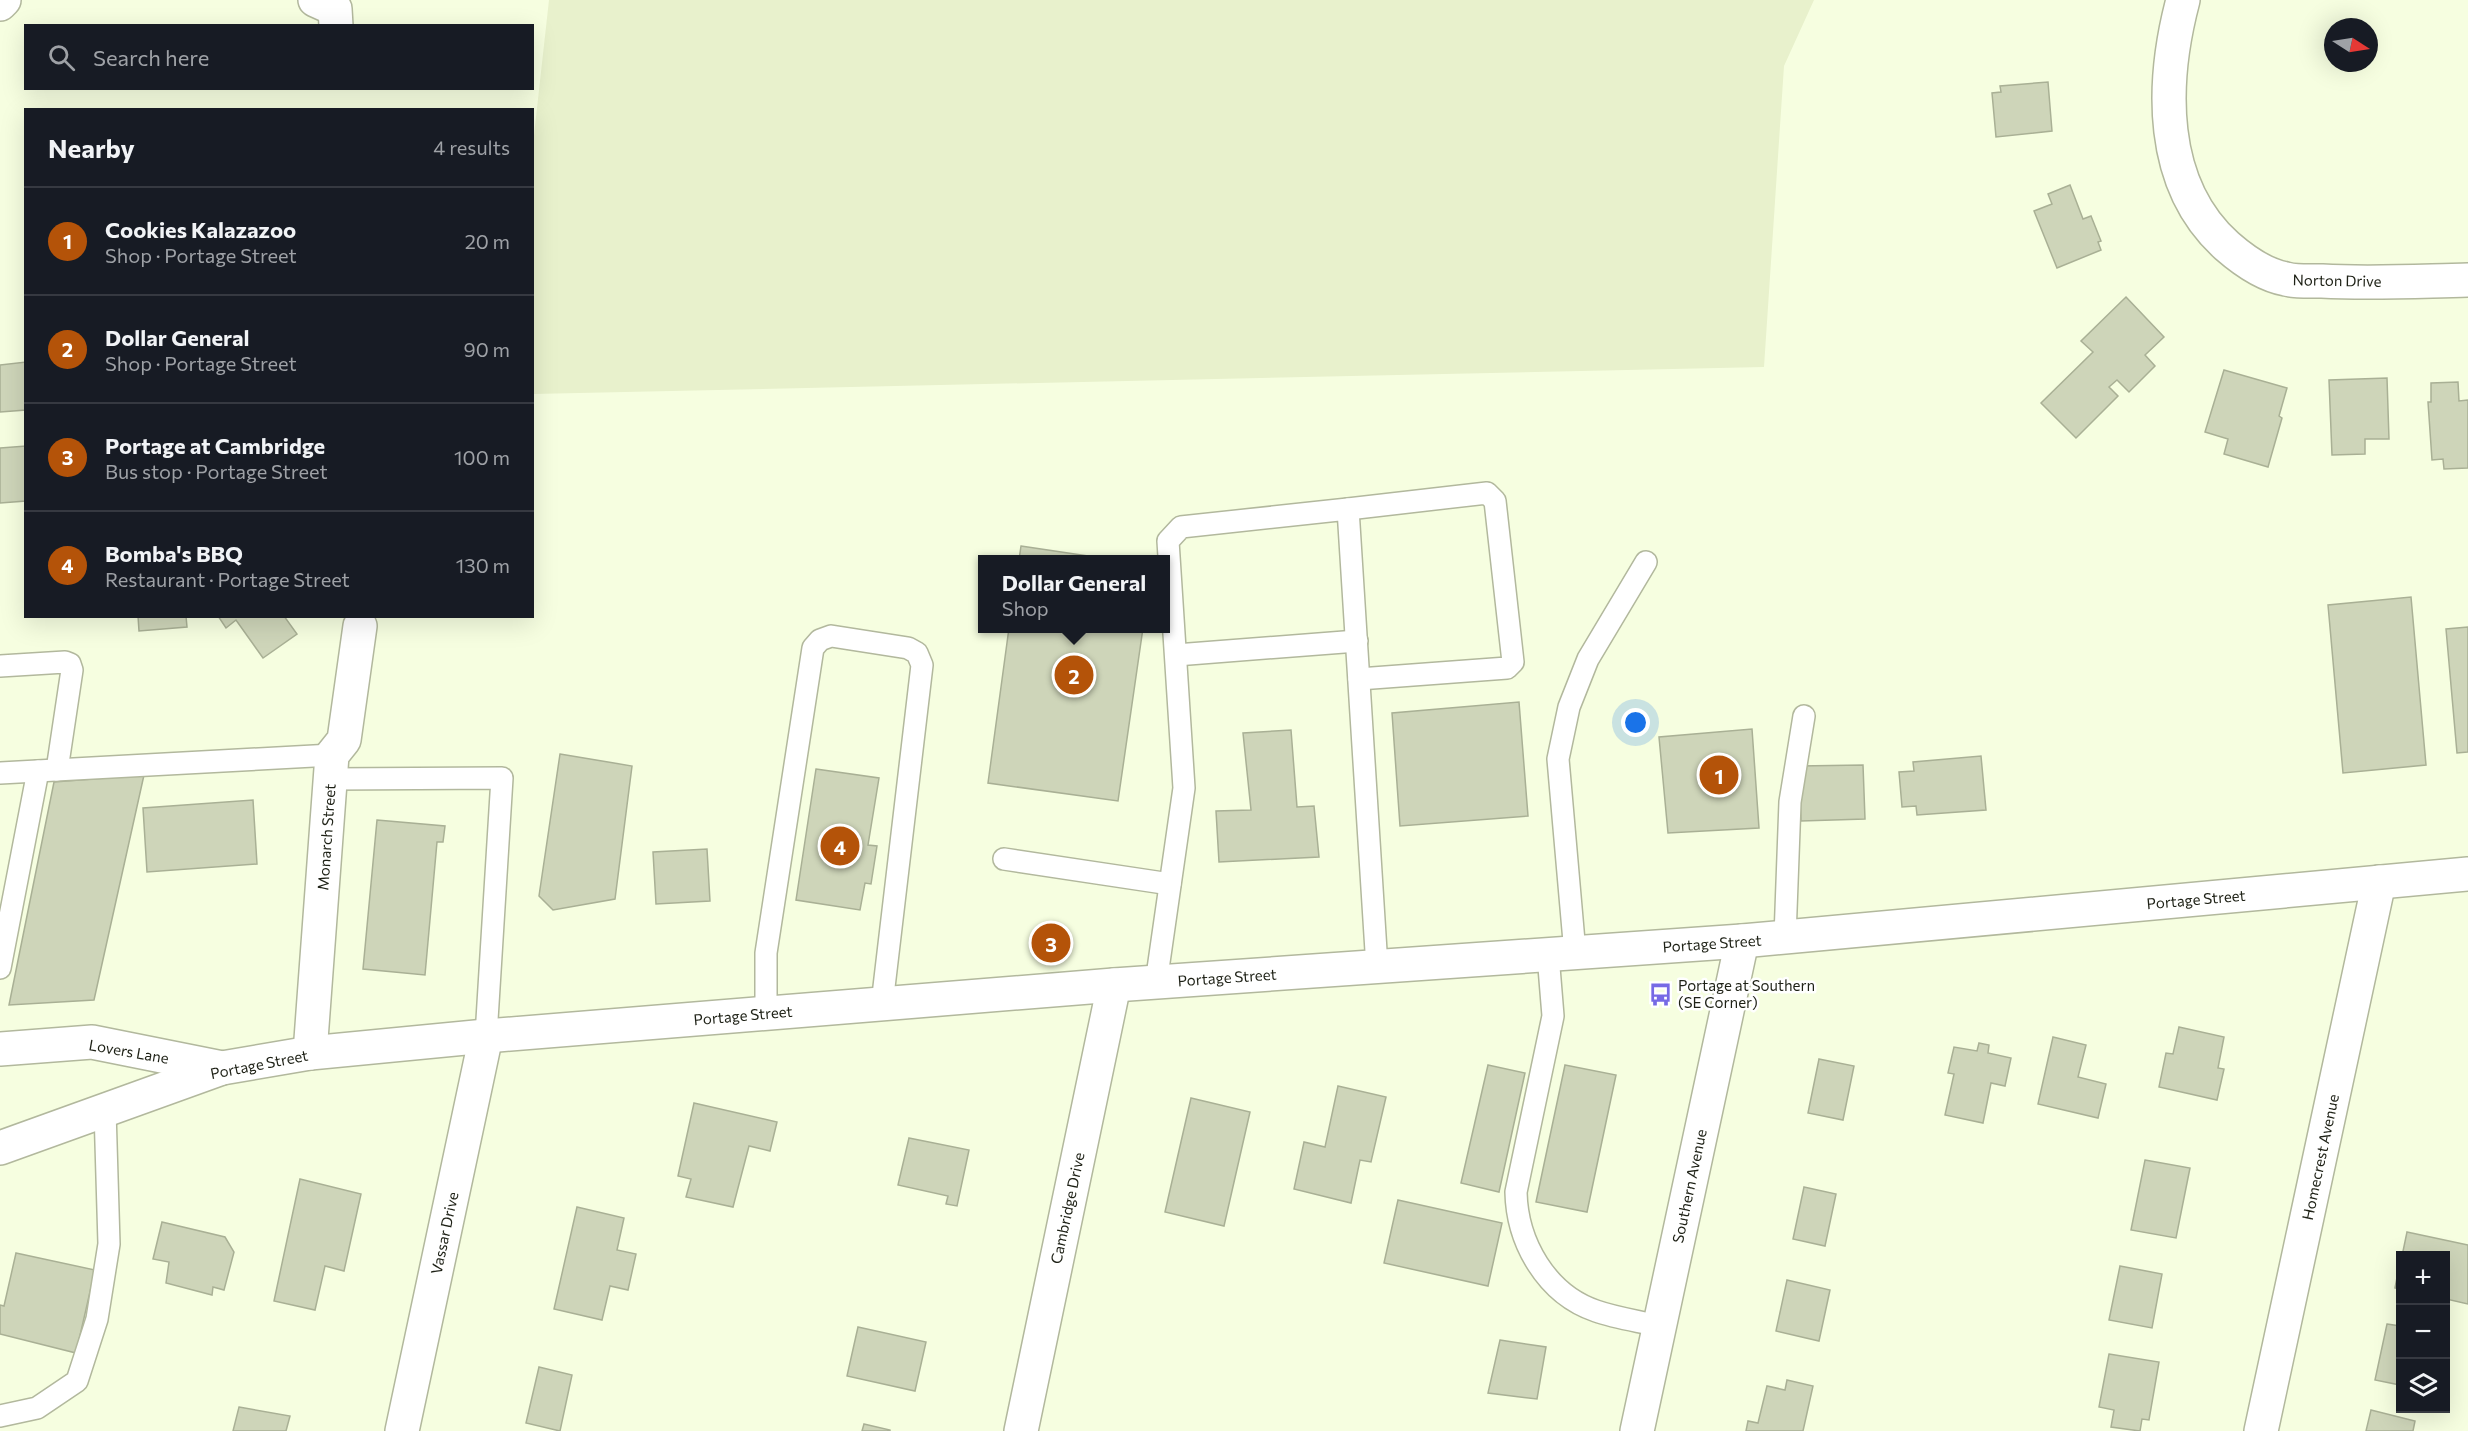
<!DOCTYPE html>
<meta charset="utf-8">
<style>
body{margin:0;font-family:Commissioner,sans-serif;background:#242831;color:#f1f3f6}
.controls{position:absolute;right:18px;bottom:18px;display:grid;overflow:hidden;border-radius:0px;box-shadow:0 6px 24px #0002}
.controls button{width:54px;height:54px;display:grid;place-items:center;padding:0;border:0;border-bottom:2px solid #363941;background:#171b24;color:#f1f3f6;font:30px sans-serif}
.compass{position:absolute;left:2324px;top:18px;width:54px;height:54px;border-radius:50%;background:#171b24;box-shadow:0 6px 24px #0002;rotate:102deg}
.you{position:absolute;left:1636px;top:723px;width:21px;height:21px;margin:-15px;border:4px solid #fff;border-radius:50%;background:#1a73e8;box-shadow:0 0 0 9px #1a73e833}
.badge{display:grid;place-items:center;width:39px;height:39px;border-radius:50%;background:#b45309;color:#fff;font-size:20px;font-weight:700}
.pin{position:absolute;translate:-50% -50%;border:3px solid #fff;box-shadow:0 2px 6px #0006}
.popup{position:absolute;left:978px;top:555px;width:192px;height:78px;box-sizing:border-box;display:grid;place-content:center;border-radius:0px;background:#171b24;filter:drop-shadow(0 2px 4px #0005);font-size:20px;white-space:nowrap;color:#9ea1a6}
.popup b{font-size:22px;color:#f1f3f6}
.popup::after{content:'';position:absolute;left:50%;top:100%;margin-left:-12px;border:12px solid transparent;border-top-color:#171b24}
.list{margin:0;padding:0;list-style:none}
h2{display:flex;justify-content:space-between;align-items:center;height:78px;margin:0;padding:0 24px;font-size:26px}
h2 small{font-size:20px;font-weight:400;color:#9ea1a6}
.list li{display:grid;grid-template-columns:39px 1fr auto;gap:18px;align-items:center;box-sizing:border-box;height:108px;padding:0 24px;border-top:2px solid #363941}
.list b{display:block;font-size:22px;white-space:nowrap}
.list p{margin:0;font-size:20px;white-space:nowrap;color:#9ea1a6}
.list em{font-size:20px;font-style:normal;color:#9ea1a6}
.icon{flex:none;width:33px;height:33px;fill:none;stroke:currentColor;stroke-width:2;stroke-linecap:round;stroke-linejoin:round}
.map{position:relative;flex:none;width:2468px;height:1431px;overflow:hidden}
.search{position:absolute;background:#171b24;box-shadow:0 6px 24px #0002;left:24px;top:24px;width:510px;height:66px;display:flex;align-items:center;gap:15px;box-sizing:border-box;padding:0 21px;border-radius:0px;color:#9ea1a6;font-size:22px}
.panel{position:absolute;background:#171b24;box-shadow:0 6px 24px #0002;left:24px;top:108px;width:510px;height:510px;border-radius:0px}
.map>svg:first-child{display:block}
.built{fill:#e8f1cc}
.building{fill:#ced5b9;stroke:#a9b095;stroke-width:1.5}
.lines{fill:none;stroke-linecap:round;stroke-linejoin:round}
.service-casing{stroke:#b2b89d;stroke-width:24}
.minor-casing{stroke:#b2b89d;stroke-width:36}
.secondary-casing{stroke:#b2b89d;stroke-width:36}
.service{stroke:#fff;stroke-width:21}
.minor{stroke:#fff;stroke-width:33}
.secondary{stroke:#fff;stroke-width:33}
.labels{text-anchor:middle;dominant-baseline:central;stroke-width:5;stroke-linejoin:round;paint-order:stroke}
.street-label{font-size:15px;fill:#1e2116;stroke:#fff}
.poi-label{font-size:15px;fill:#1e2116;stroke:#fff;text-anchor:start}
</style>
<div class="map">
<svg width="2468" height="1431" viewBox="0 0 2468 1431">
<rect width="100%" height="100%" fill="#f6fee0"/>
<polygon class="built" points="549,0 1814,0 1784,66 1764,367 533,394 532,153"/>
<g class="building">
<polygon points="2048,82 2052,131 1996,137 1992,93 2001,92 2000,86"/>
<polygon points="2070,185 2083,219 2091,216 2101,241 2098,242 2101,250 2057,268 2034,211 2052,204 2048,194"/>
<polygon points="2126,297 2164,337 2145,355 2155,366 2129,392 2117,380 2109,387 2118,396 2076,438 2041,403 2093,352 2081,341"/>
<polygon points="26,362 26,410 0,412 0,365"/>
<polygon points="2224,370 2287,388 2279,416 2282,418 2268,467 2224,454 2228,439 2205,432"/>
<polygon points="2387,378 2389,439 2365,439 2365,454 2332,455 2329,380"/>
<polygon points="2458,382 2459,401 2468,400 2468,468 2444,469 2443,459 2432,460 2428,402 2431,402 2431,383"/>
<polygon points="26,446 26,501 0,503 0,448"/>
<polygon points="1021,546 1115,560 1019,560"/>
<polygon points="2411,597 2426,765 2343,773 2328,605"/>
<polygon points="138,616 186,616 187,627 139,631"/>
<polygon points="218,616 284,616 297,634 263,658 236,620 226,628"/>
<polygon points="2468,627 2468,752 2457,753 2446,629"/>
<polygon points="1009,628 1143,628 1118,801 988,783"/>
<polygon points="1519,702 1528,816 1400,826 1392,713"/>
<polygon points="1752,729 1759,828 1668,833 1659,737"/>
<polygon points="1291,730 1297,807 1314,806 1319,857 1219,862 1216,811 1251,810 1243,733"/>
<polygon points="560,754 632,766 615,899 553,910 539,896"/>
<polygon points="1981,756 1986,810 1917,815 1916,806 1902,807 1899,772 1914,771 1913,762"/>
<polygon points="1863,765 1865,819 1801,821 1799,766"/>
<polygon points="816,769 879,778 868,845 877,846 871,884 865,883 860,910 796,900"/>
<polygon points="144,775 94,1000 9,1005 54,782"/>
<polygon points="253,800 257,864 147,872 143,808"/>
<polygon points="377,820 445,826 443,842 437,842 425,975 363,969"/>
<polygon points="707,849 710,901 656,904 653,852"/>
<polygon points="2179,1027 2224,1037 2218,1068 2224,1069 2217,1100 2159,1087 2166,1053 2173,1054"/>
<polygon points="2053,1037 2086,1045 2078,1077 2106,1084 2098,1118 2038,1104"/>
<polygon points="1979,1043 1989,1045 1988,1053 2011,1058 2005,1086 1991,1083 1983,1123 1945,1115 1954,1074 1948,1073 1954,1047 1977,1051"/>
<polygon points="1819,1059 1854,1066 1843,1120 1808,1113"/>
<polygon points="1488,1065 1525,1073 1499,1192 1461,1183"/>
<polygon points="1565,1065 1616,1075 1587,1212 1536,1202"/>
<polygon points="1338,1086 1386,1097 1371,1162 1360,1160 1351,1203 1294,1189 1304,1142 1325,1147"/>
<polygon points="1191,1098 1250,1112 1224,1226 1165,1212"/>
<polygon points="694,1103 777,1122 770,1151 749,1146 733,1207 686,1197 691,1179 678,1176"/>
<polygon points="909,1138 969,1150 957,1206 946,1204 948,1196 898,1185"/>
<polygon points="2145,1160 2190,1168 2176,1238 2131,1230"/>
<polygon points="300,1179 361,1194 344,1271 325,1266 315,1310 274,1301"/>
<polygon points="1804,1187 1836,1194 1825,1246 1793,1239"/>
<polygon points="1398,1200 1502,1223 1488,1286 1384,1263"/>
<polygon points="577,1207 624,1218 617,1250 636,1254 628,1290 610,1286 602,1320 554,1309"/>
<polygon points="162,1222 225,1237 234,1252 224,1290 213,1287 212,1295 166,1283 169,1262 153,1259"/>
<polygon points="2407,1232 2468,1245 2468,1304 2446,1299 2446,1256 2402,1256"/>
<polygon points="16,1253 95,1270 76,1353 0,1334 0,1305 4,1306"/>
<polygon points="2400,1262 2400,1289 2395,1288"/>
<polygon points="2120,1266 2162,1274 2152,1328 2109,1320"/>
<polygon points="1787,1280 1830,1290 1819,1341 1776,1331"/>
<polygon points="2387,1324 2400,1326 2400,1385 2375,1380"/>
<polygon points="858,1327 926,1342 915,1391 847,1376"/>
<polygon points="1500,1340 1546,1347 1537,1399 1488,1393"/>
<polygon points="2109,1354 2159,1362 2149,1420 2142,1419 2140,1431 2111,1427 2114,1410 2099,1407"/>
<polygon points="539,1367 572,1375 560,1431 526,1423"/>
<polygon points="1787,1380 1813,1386 1803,1431 1746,1431 1748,1421 1758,1423 1767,1386 1785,1390"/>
<polygon points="239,1407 290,1416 286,1431 233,1431"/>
<polygon points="2371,1410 2415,1421 2413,1431 2366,1431"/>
<polygon points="864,1424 890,1430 890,1431 862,1431"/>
</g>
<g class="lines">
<defs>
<g id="service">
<polyline points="1348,509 1487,493 1495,501 1513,662 1507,668 1359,679"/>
<polyline points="1176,655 1357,641"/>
<polyline points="0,666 65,662 70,664 72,670 57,770"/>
<polyline points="0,773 332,755"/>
<polyline points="331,779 502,778 486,1036"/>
<polyline points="1004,859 1170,884"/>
<polyline points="1785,937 1790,802 1804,716"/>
<polyline points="1575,953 1558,759 1569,707 1588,659 1646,562"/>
<path d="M 1548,955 L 1553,1016 L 1516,1192 C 1517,1242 1546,1294 1596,1311 C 1616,1318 1638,1321 1659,1326"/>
<polyline points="0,968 38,771"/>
<polyline points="1156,983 1184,788 1168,541 1181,527 1348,509 1377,967"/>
<polyline points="766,1013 766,953 813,648 820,640 831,636 908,648 917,653 922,665 882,1004"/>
<polyline points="0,1416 37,1408 77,1381 97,1319 109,1244 105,1110"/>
</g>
<g id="minor">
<polyline points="315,0 335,9 336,26"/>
<path d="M 2183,0 C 2161,83 2158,184 2227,246 C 2243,260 2264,275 2286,279 C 2297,282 2311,281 2322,281 C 2371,284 2420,281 2468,280"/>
<polyline points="0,4 4,0"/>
<polyline points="0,1049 92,1042 222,1068"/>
<polyline points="310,1053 332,755 344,740 360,626"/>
<polyline points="402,1431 486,1036"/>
<polyline points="1021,1431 1114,985"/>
<polyline points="1637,1431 1742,941"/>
<polyline points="2261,1431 2379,882"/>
</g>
<polyline id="secondary" points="0,1148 222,1068 310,1053 486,1036 1114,985 1742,941 2468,874"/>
</defs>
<use href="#service" class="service-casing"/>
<use href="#minor" class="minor-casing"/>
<use href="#secondary" class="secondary-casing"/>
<use href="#service" class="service"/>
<use href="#minor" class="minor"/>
<use href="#secondary" class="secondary"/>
</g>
<defs>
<symbol id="bus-bare" viewBox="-9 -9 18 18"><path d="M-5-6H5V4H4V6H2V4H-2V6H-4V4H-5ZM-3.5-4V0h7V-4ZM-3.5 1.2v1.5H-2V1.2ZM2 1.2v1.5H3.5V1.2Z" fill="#766ae5" stroke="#fff" stroke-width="2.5" paint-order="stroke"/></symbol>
</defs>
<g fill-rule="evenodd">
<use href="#bus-bare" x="1644" y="978" width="33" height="33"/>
</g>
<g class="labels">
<g class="street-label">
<text transform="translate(2337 280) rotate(1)">Norton Drive</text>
<text transform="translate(326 837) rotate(-86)">Monarch Street</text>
<text transform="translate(2196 899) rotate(-5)">Portage Street</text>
<text transform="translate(1712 943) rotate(-4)">Portage Street</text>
<text transform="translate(1227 977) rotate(-4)">Portage Street</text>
<text transform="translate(743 1015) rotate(-5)">Portage Street</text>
<text transform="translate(129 1051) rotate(10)">Lovers Lane</text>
<text transform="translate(259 1064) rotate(-11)">Portage Street</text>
<text transform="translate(2320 1157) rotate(-78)">Homecrest Avenue</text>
<text transform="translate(1689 1186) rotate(-78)">Southern Avenue</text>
<text transform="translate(1067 1208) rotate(-78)">Cambridge Drive</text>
<text transform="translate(444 1233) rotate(-78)">Vassar Drive</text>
</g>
<g class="poi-label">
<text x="1678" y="985">Portage at Southern<tspan x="1678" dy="17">(SE Corner)</tspan></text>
</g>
</g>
</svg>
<div class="controls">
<button>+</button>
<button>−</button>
<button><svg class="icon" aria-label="layers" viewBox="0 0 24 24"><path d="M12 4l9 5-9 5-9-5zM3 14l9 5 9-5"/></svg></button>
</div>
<svg class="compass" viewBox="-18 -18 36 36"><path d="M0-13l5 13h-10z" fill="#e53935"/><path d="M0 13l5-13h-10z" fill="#9ea1a6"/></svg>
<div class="you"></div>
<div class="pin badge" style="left:1719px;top:775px">1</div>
<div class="pin badge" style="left:1074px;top:675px">2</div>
<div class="popup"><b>Dollar General</b>Shop</div>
<div class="pin badge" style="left:1051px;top:943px">3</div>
<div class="pin badge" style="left:840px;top:846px">4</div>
<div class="search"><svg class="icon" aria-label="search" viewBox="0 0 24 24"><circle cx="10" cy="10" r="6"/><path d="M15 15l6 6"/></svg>Search here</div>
<section class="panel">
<h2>Nearby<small>4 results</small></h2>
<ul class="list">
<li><span class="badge">1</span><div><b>Cookies Kalazazoo</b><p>Shop · Portage Street</p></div><em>20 m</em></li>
<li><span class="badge">2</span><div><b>Dollar General</b><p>Shop · Portage Street</p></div><em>90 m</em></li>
<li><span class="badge">3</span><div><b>Portage at Cambridge</b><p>Bus stop · Portage Street</p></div><em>100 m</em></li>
<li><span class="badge">4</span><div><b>Bomba's BBQ</b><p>Restaurant · Portage Street</p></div><em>130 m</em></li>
</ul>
</section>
</div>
